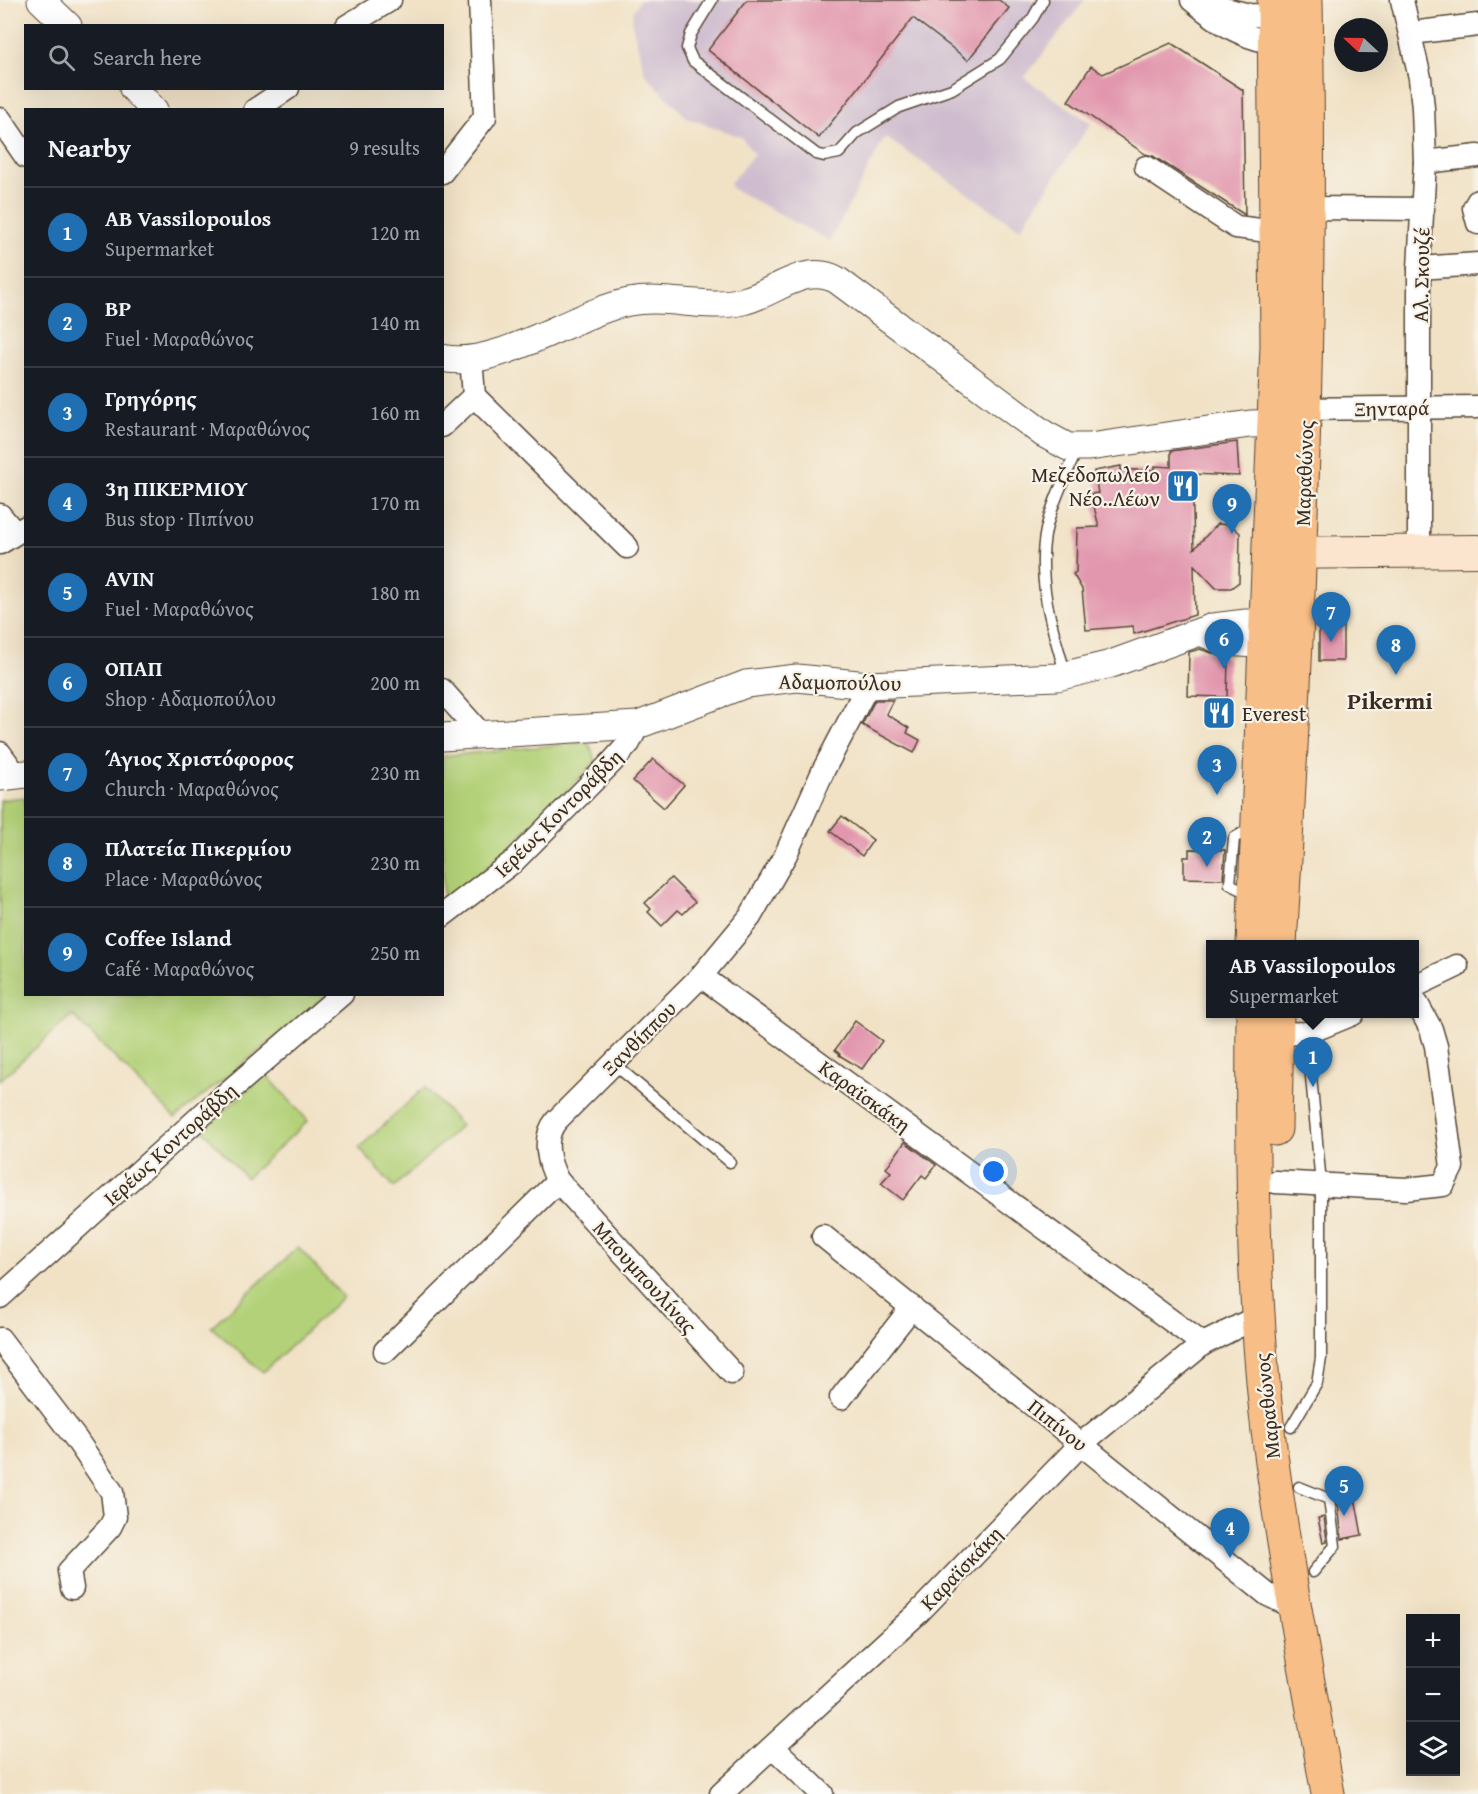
<!DOCTYPE html>
<meta charset="utf-8">
<style>
body{margin:0;font-family:"Gentium Book Plus",serif;background:#242831;color:#f1f3f6}
.controls{position:absolute;right:18px;bottom:18px;display:grid;overflow:hidden;border-radius:0px;box-shadow:0 6px 24px #0002}
.controls button{width:54px;height:54px;display:grid;place-items:center;padding:0;border:0;border-bottom:2px solid #363941;background:#171b24;color:#f1f3f6;font:30px sans-serif}
.compass{position:absolute;left:1334px;top:18px;width:54px;height:54px;border-radius:50%;background:#171b24;box-shadow:0 6px 24px #0002;rotate:292deg}
.you{position:absolute;left:994px;top:1172px;width:21px;height:21px;margin:-15px;border:4px solid #fff;border-radius:50%;background:#1a73e8;box-shadow:0 0 0 9px #1a73e833}
.badge{display:grid;place-items:center;width:39px;height:39px;border-radius:50%;background:#1f6fb2;color:#fff;font-size:20px;font-weight:700}
.pin{position:absolute;translate:-50% -50px;filter:drop-shadow(0 2px 3px #0008)}
.pin::after{content:'';position:absolute;top:32px;width:21px;height:18px;background:inherit;clip-path:polygon(0 0,100% 0,50% 100%)}
.popup{position:absolute;left:1206px;top:940px;width:213px;height:78px;box-sizing:border-box;display:grid;place-content:center;border-radius:0px;background:#171b24;filter:drop-shadow(0 2px 4px #0005);font-size:20px;white-space:nowrap;color:#9ea1a6}
.popup b{font-size:22px;color:#f1f3f6}
.popup::after{content:'';position:absolute;left:50%;top:100%;margin-left:-12px;border:12px solid transparent;border-top-color:#171b24}
.list{margin:0;padding:0;list-style:none}
h2{display:flex;justify-content:space-between;align-items:center;height:78px;margin:0;padding:0 24px;font-size:26px}
h2 small{font-size:20px;font-weight:400;color:#9ea1a6}
.list li{display:grid;grid-template-columns:39px 1fr auto;gap:18px;align-items:center;box-sizing:border-box;height:90px;padding:0 24px;border-top:2px solid #363941}
.list b{display:block;font-size:22px;white-space:nowrap}
.list p{margin:0;font-size:20px;white-space:nowrap;color:#9ea1a6}
.list em{font-size:20px;font-style:normal;color:#9ea1a6}
.icon{flex:none;width:33px;height:33px;fill:none;stroke:currentColor;stroke-width:2;stroke-linecap:round;stroke-linejoin:round}
.map{position:relative;flex:none;width:1478px;height:1794px;overflow:hidden}
.search{position:absolute;background:#171b24;box-shadow:0 6px 24px #0002;left:24px;top:24px;width:420px;height:66px;display:flex;align-items:center;gap:15px;box-sizing:border-box;padding:0 21px;border-radius:0px;color:#9ea1a6;font-size:22px}
.panel{position:absolute;background:#171b24;box-shadow:0 6px 24px #0002;left:24px;top:108px;width:420px;height:888px;border-radius:0px}
.map>svg:first-child{display:block}
.industrial{fill:#cfbdcf}
.green{fill:#b3d178;stroke:#777e4b;stroke-width:1.5}
.building{fill:#e297ae}
.lines{fill:none;stroke-linecap:round;stroke-linejoin:round}
.service-casing{stroke:#564637;stroke-width:13}
.minor-casing{stroke:#564637;stroke-width:25}
.tertiary-casing{stroke:#564637;stroke-width:29}
.secondary-casing{stroke:#564637;stroke-width:34}
.primary-casing{stroke:#564637;stroke-width:35}
.service{stroke:#fff;stroke-width:10}
.minor{stroke:#fff;stroke-width:22}
.tertiary{stroke:#fff;stroke-width:27}
.secondary{stroke:#fce5cf;stroke-width:32}
.primary{stroke:#f7be87;stroke-width:33}
.labels{text-anchor:middle;dominant-baseline:central;stroke-width:4.5;stroke-linejoin:round;paint-order:stroke}
.street-label{font-size:21px;fill:#3b2a1e;stroke:#f7f3e8}
.poi-label{font-size:21px;fill:#3b2a1e;stroke:#f7f3e8;text-anchor:end}
.quarter-label{font-size:24px;font-weight:bold;fill:#3b2a1e;stroke:#f7f3e8}
</style>
<div class="map">
<svg width="1478" height="1794" viewBox="0 0 1478 1794">
<rect width="100%" height="100%" fill="#f7f3e8"/>
<filter id="ink" filterUnits="userSpaceOnUse"><feTurbulence type="fractalNoise" baseFrequency=".0167" numOctaves="2"/><feDisplacementMap in="SourceGraphic" scale="12" xChannelSelector="R" yChannelSelector="G"/><feConvolveMatrix kernelMatrix="1 2 1 2 8 2 1 2 1" color-interpolation-filters="sRGB"/></filter>
<filter id="wash" filterUnits="userSpaceOnUse"><feTurbulence type="fractalNoise" baseFrequency=".008" numOctaves="4" result="noise"/><feDisplacementMap in="SourceGraphic" scale="24" xChannelSelector="R" yChannelSelector="G"/><feGaussianBlur stdDeviation="1.35" result="paint"/><feColorMatrix in="noise" values="0 0 0 0 0 0 0 0 0 0 0 0 0 0 0 0 0 1.4 0 .05"/><feComposite in="paint" operator="in"/></filter>
<g filter="url(#wash)">
<rect width="100%" height="100%" fill="#f1e2c6"/>
<polygon class="industrial" points="640,0 1085,0 1024,78 1091,123 1020,229 885,137 830,241 731,188 730,183 754,154 741,137 687,118 645,74 632,23 633,11"/>
<g class="green">
<polygon points="588,742 596,761 501,856 443,903 443,756"/>
<polygon points="25,797 26,994 329,995 175,1118 72,1015 0,1080 0,800"/>
<polygon points="266,1074 308,1121 246,1178 203,1130"/>
<polygon points="425,1087 461,1126 394,1187 359,1148"/>
<polygon points="298,1247 343,1297 263,1372 211,1327"/>
</g>
<g id="blocks">
<g class="building">
<polygon points="747,0 999,0 1009,8 968,60 913,18 819,138 708,50"/>
<polygon points="1171,43 1243,90 1245,215 1153,156 1145,154 1068,101 1091,66 1103,74"/>
<polygon points="1237,442 1239,476 1192,474 1194,549 1217,524 1231,525 1240,533 1239,582 1231,588 1216,588 1194,565 1195,615 1134,634 1133,626 1086,630 1082,589 1073,574 1076,572 1077,528 1099,527 1091,494 1098,493 1094,471 1121,466 1121,470 1155,470 1155,466 1171,467 1171,451"/>
<rect x="1319" y="623" width="24" height="38"/>
<polygon points="1200,649 1228,658 1227,697 1188,696 1189,652"/>
<polygon points="875,700 893,700 886,714 909,728 907,733 920,740 914,753 862,725"/>
<polygon points="653,759 684,785 664,808 633,781"/>
<polygon points="842,816 873,840 862,856 830,831"/>
<polygon points="1189,849 1225,850 1223,879 1184,878 1184,857 1189,857"/>
<polygon points="671,878 695,902 683,914 678,910 662,926 648,912 651,909 645,903"/>
<polygon points="855,1021 882,1041 862,1069 839,1055 840,1054 835,1050"/>
<polygon points="905,1142 936,1165 926,1178 922,1175 903,1200 881,1183 891,1172 886,1168"/>
<polygon points="1354,1492 1362,1535 1342,1539 1337,1495"/>
<polygon points="1324,1517 1327,1542 1323,1543 1318,1518"/>
</g>
</g>
</g>
<g filter="url(#ink)">
<use href="#blocks" fill-opacity="0" stroke="#564637" stroke-width="1.5"/>
<g class="lines">
<defs>
<g id="service">
<polyline points="712,0 691,34 687,48 693,61 816,154 824,156 839,153 857,133 899,107 952,89 1000,59 1033,18 1043,0"/>
<path d="M 1066,675 C 1052,629 1036,578 1046,530 C 1052,502 1067,474 1078,447"/>
<polyline points="1250,894 1230,884 1234,838 1253,827"/>
<polyline points="614,1064 730,1162"/>
<polyline points="1291,1427 1317,1383 1321,1358 1321,1184 1307,1033"/>
<polyline points="1299,1487 1329,1499 1335,1546 1313,1572"/>
</g>
<g id="minor">
<path d="M 1192,0 C 1221,24 1248,43 1287,43"/>
<polyline points="1402,0 1420,78 1423,108 1425,162 1419,268 1419,553"/>
<polyline points="1205,4 1249,15 1287,16"/>
<polyline points="347,26 390,0"/>
<polyline points="1411,33 1478,25"/>
<polyline points="255,110 288,88"/>
<polyline points="0,119 26,157"/>
<polyline points="1425,162 1478,156"/>
<polyline points="1146,167 1236,227 1276,232"/>
<polyline points="442,172 485,117 480,0"/>
<polyline points="1478,201 1474,208 1478,223"/>
<polyline points="1307,208 1423,209"/>
<polyline points="1419,268 1478,264"/>
<polyline points="474,396 627,547"/>
<polyline points="1292,409 1478,407"/>
<polyline points="442,426 474,396 471,358"/>
<polyline points="0,515 15,533"/>
<polyline points="0,543 26,527"/>
<polyline points="442,690 481,734"/>
<polyline points="0,753 16,775"/>
<polyline points="442,916 514,861 612,762 629,743 638,725"/>
<polyline points="701,976 1203,1344"/>
<polyline points="1415,986 1457,966"/>
<polyline points="1277,1034 1307,1033 1353,1014"/>
<polyline points="1275,1182 1406,1189 1443,1185 1452,1167 1436,1046 1431,1029 1415,1000"/>
<polyline points="823,1236 1268,1595 1296,1608"/>
<polyline points="0,1297 212,1106 342,994"/>
<polyline points="0,1339 76,1439 112,1492 115,1517 110,1527 69,1571 72,1588"/>
<polyline points="385,1351 558,1181"/>
<path d="M 732,1373 L 558,1181 C 548,1163 542,1138 556,1121 L 701,976 L 750,917 L 786,854 L 824,769 L 868,685"/>
<polyline points="841,1398 912,1307"/>
<polyline points="773,1747 822,1794"/>
<polyline points="721,1794 918,1613 1081,1444 1203,1344 1259,1316"/>
</g>
<g id="tertiary">
<polyline points="41,0 68,26"/>
<polyline points="133,88 154,110"/>
<path d="M 442,358 C 495,371 576,312 629,302 C 667,295 705,310 743,301 C 774,294 805,262 837,280 L 1044,434 L 1068,447 L 1089,447 L 1250,424 L 1294,423"/>
<polyline points="1203,633 1225,642 1286,646"/>
<polyline points="442,737 638,725 746,684 797,678 868,685 1057,677 1111,664 1213,627 1246,623 1284,624"/>
<polyline points="0,777 26,774"/>
</g>
<polyline id="secondary" points="1272,553 1478,551"/>
<g id="primary">
<polyline points="1253,944 1277,346 1274,0"/>
<path d="M 1280,944 C 1299,630 1312,315 1306,0"/>
<path d="M 1253,1014 C 1252,1153 1252,1292 1268,1431 C 1283,1553 1307,1673 1328,1794"/>
<polyline points="1275,1129 1277,1014"/>
</g>
</defs>
<use href="#service" class="service-casing"/>
<use href="#minor" class="minor-casing"/>
<use href="#tertiary" class="tertiary-casing"/>
<use href="#secondary" class="secondary-casing"/>
<use href="#primary" class="primary-casing"/>
<use href="#service" class="service"/>
<use href="#minor" class="minor"/>
<use href="#tertiary" class="tertiary"/>
<use href="#secondary" class="secondary"/>
<use href="#primary" class="primary"/>
</g>
</g>
<defs>
<symbol id="restaurant-square" viewBox="-11 -11 22 22"><rect x="-9" y="-9" width="18" height="18" rx="4" fill="#1f6fb2" stroke="#f7f3e8"/><path d="M-5-6h1v4h1v-4h1v4h1v-4h1v5L-1.5 .5V6h-2V.5L-5-1ZM5-6V6H3V1.5H1.5Q1.5-4 5-6Z" fill="#fff"/></symbol>
</defs>
<g fill-rule="evenodd">
<use href="#restaurant-square" x="1164" y="467" width="38" height="38"/>
<use href="#restaurant-square" x="1200" y="694" width="38" height="38"/>
</g>
<g class="labels">
<g class="street-label">
<text transform="translate(1421 275) rotate(-89)">Αλ. Σκουζέ</text>
<text transform="translate(1392 408) rotate(-1)">Ξηνταρά</text>
<text transform="translate(1304 473) rotate(-88)">Μαραθώνος</text>
<text transform="translate(840 682) rotate(1)">Αδαμοπούλου</text>
<text transform="translate(558 813) rotate(-45)">Ιερέως Κοντοράβδη</text>
<text transform="translate(639 1038) rotate(-45)">Ξανθίππου</text>
<text transform="translate(865 1096) rotate(36)">Καραϊσκάκη</text>
<text transform="translate(170 1144) rotate(-42)">Ιερέως Κοντοράβδη</text>
<text transform="translate(645 1277) rotate(48)">Μπουμπουλίνας</text>
<text transform="translate(1267 1406) rotate(-96)">Μαραθώνος</text>
<text transform="translate(1058 1425) rotate(39)">Πιπίνου</text>
<text transform="translate(961 1568) rotate(-46)">Καραϊσκάκη</text>
</g>
<g class="poi-label">
<text x="1160" y="474">Μεζεδοπωλείο<tspan x="1160" dy="24">Νέο..Λέων</tspan></text>
<text x="1242" y="713" text-anchor="start">Everest</text>
</g>
<g class="quarter-label">
<text x="1390" y="700">Pikermi</text>
</g>
</g>
</svg>
<div class="controls">
<button>+</button>
<button>−</button>
<button><svg class="icon" aria-label="layers" viewBox="0 0 24 24"><path d="M12 4l9 5-9 5-9-5zM3 14l9 5 9-5"/></svg></button>
</div>
<svg class="compass" viewBox="-18 -18 36 36"><path d="M0-13l5 13h-10z" fill="#e53935"/><path d="M0 13l5-13h-10z" fill="#9ea1a6"/></svg>
<div class="you"></div>
<div class="pin badge" style="left:1313px;top:1087px">1</div>
<div class="popup"><b>AB Vassilopoulos</b>Supermarket</div>
<div class="pin badge" style="left:1207px;top:867px">2</div>
<div class="pin badge" style="left:1217px;top:795px">3</div>
<div class="pin badge" style="left:1230px;top:1558px">4</div>
<div class="pin badge" style="left:1344px;top:1516px">5</div>
<div class="pin badge" style="left:1224px;top:669px">6</div>
<div class="pin badge" style="left:1331px;top:642px">7</div>
<div class="pin badge" style="left:1396px;top:675px">8</div>
<div class="pin badge" style="left:1232px;top:534px">9</div>
<div class="search"><svg class="icon" aria-label="search" viewBox="0 0 24 24"><circle cx="10" cy="10" r="6"/><path d="M15 15l6 6"/></svg>Search here</div>
<section class="panel">
<h2>Nearby<small>9 results</small></h2>
<ul class="list">
<li><span class="badge">1</span><div><b>AB Vassilopoulos</b><p>Supermarket</p></div><em>120 m</em></li>
<li><span class="badge">2</span><div><b>BP</b><p>Fuel · Μαραθώνος</p></div><em>140 m</em></li>
<li><span class="badge">3</span><div><b>Γρηγόρης</b><p>Restaurant · Μαραθώνος</p></div><em>160 m</em></li>
<li><span class="badge">4</span><div><b>3η ΠΙΚΕΡΜΙΟΥ</b><p>Bus stop · Πιπίνου</p></div><em>170 m</em></li>
<li><span class="badge">5</span><div><b>AVIN</b><p>Fuel · Μαραθώνος</p></div><em>180 m</em></li>
<li><span class="badge">6</span><div><b>ΟΠΑΠ</b><p>Shop · Αδαμοπούλου</p></div><em>200 m</em></li>
<li><span class="badge">7</span><div><b>Άγιος Χριστόφορος</b><p>Church · Μαραθώνος</p></div><em>230 m</em></li>
<li><span class="badge">8</span><div><b>Πλατεία Πικερμίου</b><p>Place · Μαραθώνος</p></div><em>230 m</em></li>
<li><span class="badge">9</span><div><b>Coffee Island</b><p>Café · Μαραθώνος</p></div><em>250 m</em></li>
</ul>
</section>
</div>
